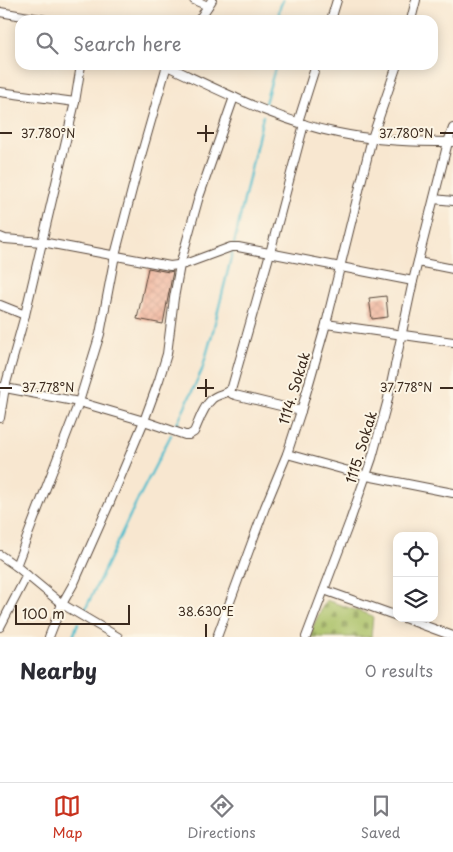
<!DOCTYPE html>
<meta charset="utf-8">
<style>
body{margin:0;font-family:"Playpen Sans",sans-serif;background:#f7f7f7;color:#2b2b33}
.controls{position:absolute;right:15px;bottom:15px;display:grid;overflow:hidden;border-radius:10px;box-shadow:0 2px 12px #0003}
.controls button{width:45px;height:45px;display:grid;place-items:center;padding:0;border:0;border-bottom:1px solid #e1e1e2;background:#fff;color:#2b2b33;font:25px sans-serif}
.scale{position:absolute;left:15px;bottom:12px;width:115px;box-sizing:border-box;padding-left:5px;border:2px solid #3b2a1e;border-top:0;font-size:14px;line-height:18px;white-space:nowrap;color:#3b2a1e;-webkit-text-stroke:4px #fcf5e5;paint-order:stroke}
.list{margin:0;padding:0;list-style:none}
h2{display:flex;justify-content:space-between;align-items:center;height:65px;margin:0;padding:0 20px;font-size:21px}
h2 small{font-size:16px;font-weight:400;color:#7c7c81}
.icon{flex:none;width:28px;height:28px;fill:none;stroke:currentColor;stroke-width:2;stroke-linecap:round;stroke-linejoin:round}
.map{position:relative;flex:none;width:453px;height:637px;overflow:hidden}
.search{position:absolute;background:#fff;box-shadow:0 2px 12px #0003;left:15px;right:15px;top:15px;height:55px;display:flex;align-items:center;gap:12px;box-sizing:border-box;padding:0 18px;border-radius:15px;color:#7c7c81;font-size:19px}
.sheet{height:145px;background:#fff}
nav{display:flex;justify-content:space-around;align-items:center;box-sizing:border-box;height:70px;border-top:1px solid #e1e1e2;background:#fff;font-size:14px;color:#7c7c81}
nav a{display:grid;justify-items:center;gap:2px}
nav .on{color:#c8321e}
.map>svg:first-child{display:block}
.cemetery{fill:url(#cemetery-stones);stroke:#727642}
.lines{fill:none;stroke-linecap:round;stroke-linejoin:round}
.stream{stroke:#52becd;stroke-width:2.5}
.building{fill:url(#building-cross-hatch)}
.minor-casing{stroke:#574639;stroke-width:10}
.minor{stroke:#fff;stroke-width:8}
.ticks{fill:none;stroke:#3b2a1e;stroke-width:2}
.labels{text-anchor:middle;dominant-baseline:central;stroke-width:4;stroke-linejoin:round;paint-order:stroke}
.street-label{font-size:14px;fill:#3b2a1e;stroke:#fcf5e5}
.ticks-label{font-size:12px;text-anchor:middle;fill:#3b2a1e;stroke:#fcf5e5;stroke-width:4;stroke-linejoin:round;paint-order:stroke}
</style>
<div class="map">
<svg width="453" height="637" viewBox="0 0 453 637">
<defs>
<pattern id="cemetery-stones" width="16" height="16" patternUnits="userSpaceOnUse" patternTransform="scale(1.25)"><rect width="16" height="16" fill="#aac167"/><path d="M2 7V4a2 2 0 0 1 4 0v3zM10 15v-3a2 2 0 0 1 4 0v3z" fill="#8c9d54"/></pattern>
<pattern id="building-cross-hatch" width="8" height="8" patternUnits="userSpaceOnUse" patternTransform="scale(1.25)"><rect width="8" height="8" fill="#f0b199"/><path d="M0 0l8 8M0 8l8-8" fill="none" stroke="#cf9883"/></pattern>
</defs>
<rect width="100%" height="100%" fill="#fcf5e5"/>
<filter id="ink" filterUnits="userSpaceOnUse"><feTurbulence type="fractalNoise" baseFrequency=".02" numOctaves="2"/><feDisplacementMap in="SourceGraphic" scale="10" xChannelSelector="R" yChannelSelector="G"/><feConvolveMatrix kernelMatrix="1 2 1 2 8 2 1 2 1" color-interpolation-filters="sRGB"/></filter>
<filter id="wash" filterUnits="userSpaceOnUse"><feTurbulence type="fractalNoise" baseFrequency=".0096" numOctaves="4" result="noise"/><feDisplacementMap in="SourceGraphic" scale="20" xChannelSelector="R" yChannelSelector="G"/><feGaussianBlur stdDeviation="1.12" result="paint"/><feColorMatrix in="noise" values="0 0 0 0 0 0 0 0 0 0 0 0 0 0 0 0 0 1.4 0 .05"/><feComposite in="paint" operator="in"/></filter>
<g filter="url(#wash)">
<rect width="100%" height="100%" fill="#f8e7d0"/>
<polygon class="cemetery" points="326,600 373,616 371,637 310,637 314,624"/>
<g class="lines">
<g class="stream">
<path d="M 280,20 C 277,13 280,7 283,0"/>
<polyline points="265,103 276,65"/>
<polyline points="234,244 263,116"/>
<polyline points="176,426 202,370 213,331 233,250"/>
<polyline points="85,610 135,505 171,435"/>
<polyline points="73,637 78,623"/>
</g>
</g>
<g id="blocks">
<g class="building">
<polygon points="148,268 169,272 173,271 163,324 137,319"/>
<polygon points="386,296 388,317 372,319 369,298"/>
</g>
</g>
</g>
<g filter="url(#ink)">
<use href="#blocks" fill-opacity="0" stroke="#574639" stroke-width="1"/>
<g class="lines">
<defs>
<g id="minor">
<polyline points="194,0 208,6"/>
<polyline points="0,12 46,20"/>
<polyline points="199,20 212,0"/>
<polyline points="331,20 337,0"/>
<polyline points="411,20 416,0"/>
<path d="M 165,65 C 219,90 280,122 338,133 C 375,141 414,142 452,142"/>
<polyline points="0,92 75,102"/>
<polyline points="298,122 316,65"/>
<polyline points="434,199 453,201"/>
<polyline points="0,237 5,239 42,242 170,266 185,264 231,247 238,247 413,281"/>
<polyline points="418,262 453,269"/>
<polyline points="0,305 25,315"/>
<polyline points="326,324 453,342"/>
<path d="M 0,387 L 79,402 L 144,421 L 185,435 L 189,435 L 194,432 C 199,421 203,407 212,399 C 218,393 228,395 232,387 L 270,253 L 304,124"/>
<polyline points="230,390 232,394 235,395 301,411"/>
<polyline points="0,418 5,387 25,315 75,102 81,65"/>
<polyline points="287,454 367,476 453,493"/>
<polyline points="0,555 16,566 62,604 118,637"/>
<polyline points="16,566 79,402 100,334 115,255 139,163 167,65"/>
<polyline points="324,590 397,616"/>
<polyline points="404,618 453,636"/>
<polyline points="0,627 27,575"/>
<polyline points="49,637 62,604 75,581 110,502 144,421 159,380 167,354 174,298 180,265 198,200 234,97"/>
<polyline points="217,637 265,507 287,454 301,411 326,324 372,138 397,65"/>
<polyline points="306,637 350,521 372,458 387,403 413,281 448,142 453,128"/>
</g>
</defs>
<use href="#minor" class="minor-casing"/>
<use href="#minor" class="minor"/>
</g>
</g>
<path class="ticks" d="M 206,125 L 206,142M 0,133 L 12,133M 197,133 L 214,133M 440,133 L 453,133M 206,379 L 206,397M 0,388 L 12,388M 197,388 L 214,388M 440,388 L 453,388M 206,624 L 206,637"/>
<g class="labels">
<g class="street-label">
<text transform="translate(294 388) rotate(-73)">1114. Sokak</text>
<text transform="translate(361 447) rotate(-73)">1115. Sokak</text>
</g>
</g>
<g class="ticks-label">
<text x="48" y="138">37.780°N</text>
<text x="406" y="138">37.780°N</text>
<text x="48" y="392">37.778°N</text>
<text x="406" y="392">37.778°N</text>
<text x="206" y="616">38.630°E</text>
</g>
</svg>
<div class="controls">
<button><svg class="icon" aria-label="locate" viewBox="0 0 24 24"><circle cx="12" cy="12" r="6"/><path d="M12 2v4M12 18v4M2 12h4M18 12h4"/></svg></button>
<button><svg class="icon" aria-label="layers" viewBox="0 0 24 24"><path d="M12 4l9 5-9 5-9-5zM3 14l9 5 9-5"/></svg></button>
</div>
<div class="scale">100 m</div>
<div class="search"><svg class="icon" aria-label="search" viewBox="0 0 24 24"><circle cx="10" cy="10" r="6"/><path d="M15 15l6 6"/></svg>Search here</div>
</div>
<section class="sheet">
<h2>Nearby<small>0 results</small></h2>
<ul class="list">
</ul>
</section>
<nav>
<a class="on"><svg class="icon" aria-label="map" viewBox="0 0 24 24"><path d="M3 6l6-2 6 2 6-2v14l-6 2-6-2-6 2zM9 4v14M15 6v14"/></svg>Map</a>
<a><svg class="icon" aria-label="directions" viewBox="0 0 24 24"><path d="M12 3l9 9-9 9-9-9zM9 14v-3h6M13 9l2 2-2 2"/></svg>Directions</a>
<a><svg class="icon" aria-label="saved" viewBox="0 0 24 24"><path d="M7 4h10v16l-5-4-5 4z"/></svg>Saved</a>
</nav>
